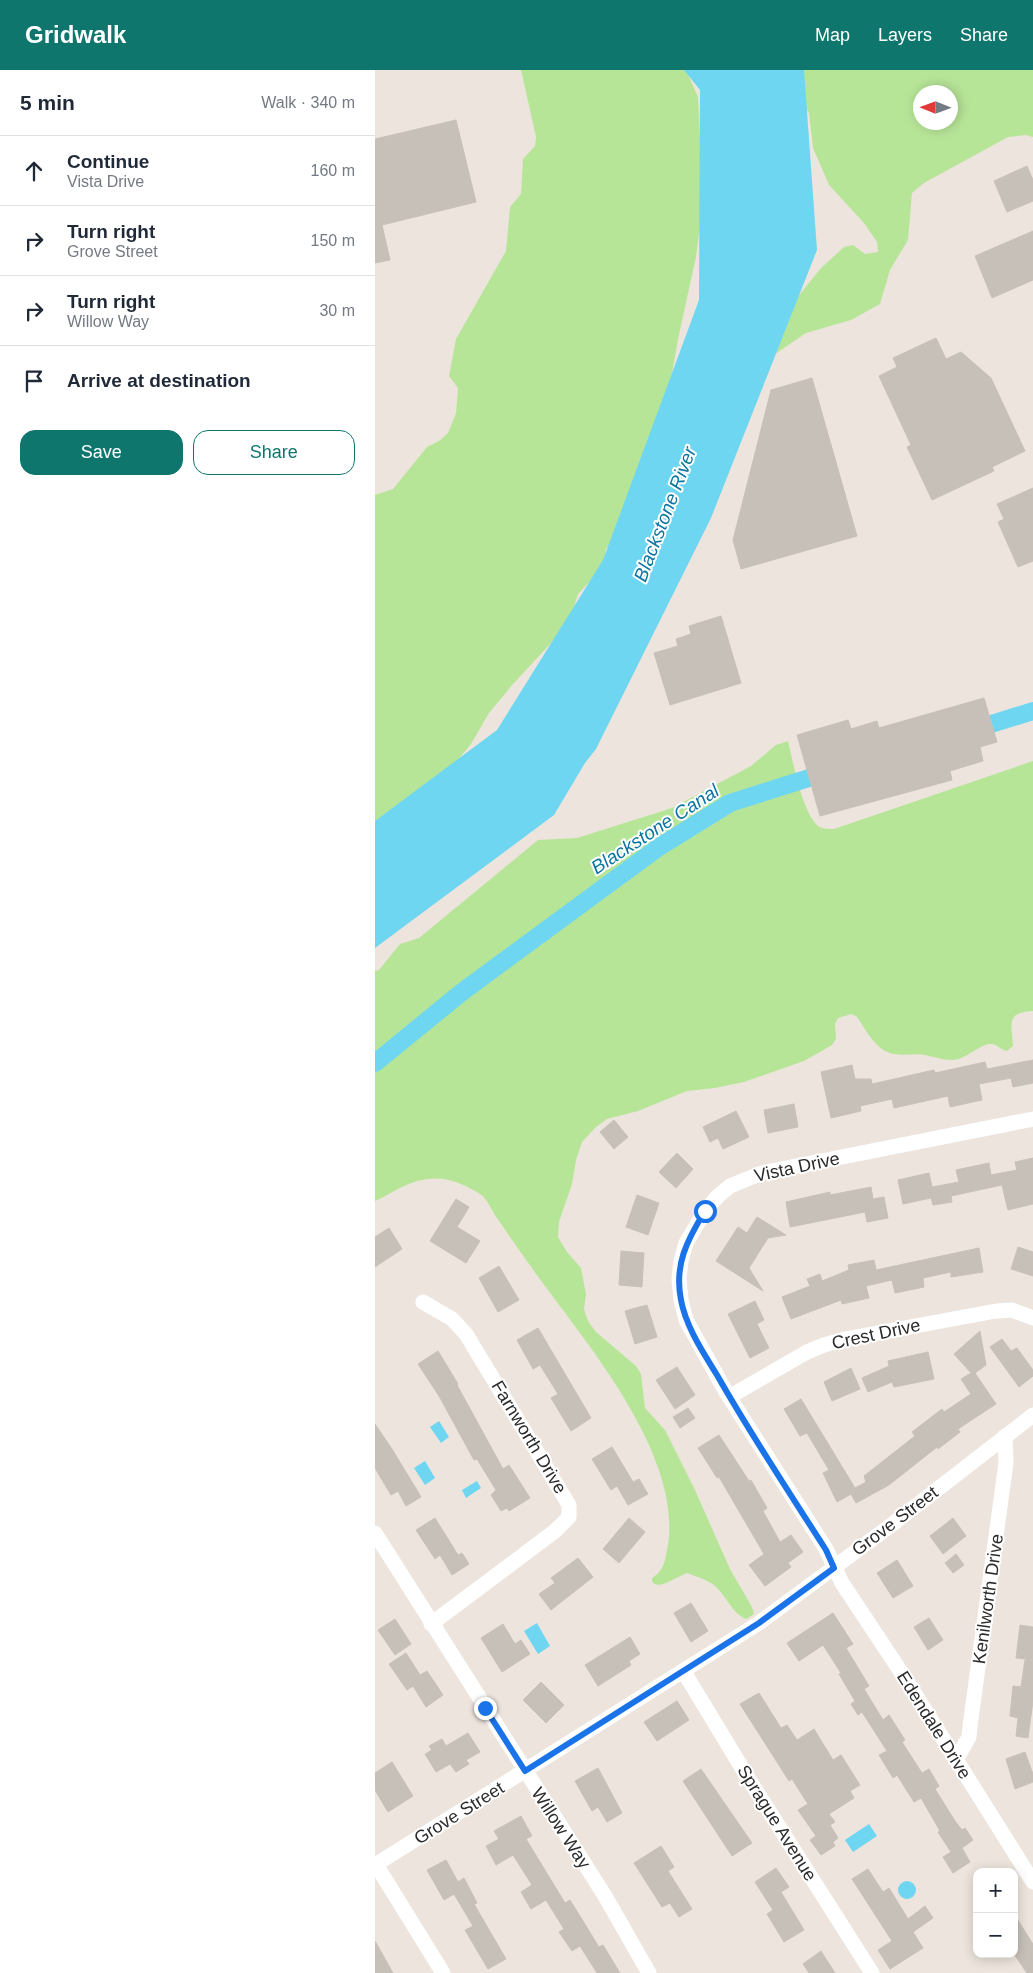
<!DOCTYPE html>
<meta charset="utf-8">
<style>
body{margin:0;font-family:Arial,sans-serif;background:#f6f6f7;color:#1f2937}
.controls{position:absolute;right:15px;bottom:15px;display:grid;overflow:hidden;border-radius:10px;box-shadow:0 2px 12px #0003}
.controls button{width:45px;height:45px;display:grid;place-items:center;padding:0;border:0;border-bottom:1px solid #e0e1e3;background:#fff;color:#1f2937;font:25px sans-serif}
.compass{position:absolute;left:538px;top:15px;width:45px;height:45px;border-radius:50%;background:#fff;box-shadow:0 2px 12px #0003;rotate:271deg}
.stop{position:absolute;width:15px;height:15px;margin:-11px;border:4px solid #1a73e8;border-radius:50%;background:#fff}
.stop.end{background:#1a73e8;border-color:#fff;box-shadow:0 1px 5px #0008}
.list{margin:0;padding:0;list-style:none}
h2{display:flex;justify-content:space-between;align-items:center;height:65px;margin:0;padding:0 20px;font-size:21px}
h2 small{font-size:16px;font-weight:400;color:#747a83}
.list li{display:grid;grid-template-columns:32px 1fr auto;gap:15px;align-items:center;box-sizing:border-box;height:70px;padding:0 20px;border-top:1px solid #e0e1e3}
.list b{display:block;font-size:19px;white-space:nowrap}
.list p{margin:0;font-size:16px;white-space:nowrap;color:#747a83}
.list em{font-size:16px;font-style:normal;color:#747a83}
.actions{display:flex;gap:10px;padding:15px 20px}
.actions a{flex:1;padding:11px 0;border:1px solid #0f766e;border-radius:15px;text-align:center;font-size:18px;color:#0f766e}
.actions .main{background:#0f766e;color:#fff}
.icon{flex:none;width:28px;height:28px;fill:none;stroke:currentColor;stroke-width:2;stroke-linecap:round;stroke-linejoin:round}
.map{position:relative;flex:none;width:658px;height:1903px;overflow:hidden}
header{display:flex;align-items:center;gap:30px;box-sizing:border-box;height:70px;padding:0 25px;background:#0f766e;color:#fff}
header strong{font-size:24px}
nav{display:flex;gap:28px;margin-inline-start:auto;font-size:18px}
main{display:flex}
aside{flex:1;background:#fff}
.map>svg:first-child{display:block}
.green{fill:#b7e598;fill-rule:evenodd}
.water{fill:#6ed6f1}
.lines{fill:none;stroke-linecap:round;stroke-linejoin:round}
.canal{stroke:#6ed6f1;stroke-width:18}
.building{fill:#c6c0b9;stroke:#c9c1b7}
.street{stroke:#fff;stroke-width:15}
.route{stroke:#1a73e8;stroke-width:6}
.labels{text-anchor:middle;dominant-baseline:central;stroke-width:4;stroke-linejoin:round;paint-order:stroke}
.street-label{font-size:18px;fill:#2b2b2b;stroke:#fff}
.water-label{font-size:19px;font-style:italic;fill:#0a75a0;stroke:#fff}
</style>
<header>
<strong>Gridwalk</strong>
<nav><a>Map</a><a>Layers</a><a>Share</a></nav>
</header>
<main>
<aside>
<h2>5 min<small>Walk · 340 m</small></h2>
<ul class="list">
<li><svg class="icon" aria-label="ahead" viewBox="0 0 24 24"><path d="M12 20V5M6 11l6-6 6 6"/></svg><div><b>Continue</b><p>Vista Drive</p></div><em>160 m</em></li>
<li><svg class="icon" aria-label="right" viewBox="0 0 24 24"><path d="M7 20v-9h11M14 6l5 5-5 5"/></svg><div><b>Turn right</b><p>Grove Street</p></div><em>150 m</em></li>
<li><svg class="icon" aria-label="right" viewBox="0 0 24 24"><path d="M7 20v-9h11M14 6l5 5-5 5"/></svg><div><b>Turn right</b><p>Willow Way</p></div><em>30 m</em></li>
<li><svg class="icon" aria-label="arrive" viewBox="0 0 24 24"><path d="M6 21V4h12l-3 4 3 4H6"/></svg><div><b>Arrive at destination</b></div></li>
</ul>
<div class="actions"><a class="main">Save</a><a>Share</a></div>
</aside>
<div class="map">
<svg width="658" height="1903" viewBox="0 0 658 1903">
<rect width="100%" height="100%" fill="#ede5dd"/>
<g class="green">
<polygon points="146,0 311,0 323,27 328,131 321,187 303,269 289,349 243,466 231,479 229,490 220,506 203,524 198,540 177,572 138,614 114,643 96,674 82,691 0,760 0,425 18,419 52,377 64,371 73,363 81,343 83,318 74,306 81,269 131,181 135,137 146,124 148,89 160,76 161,67"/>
<path d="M 402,0 L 658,0 L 658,67 L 651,65 L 633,67 L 549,113 L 537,123 L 533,170 L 515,200 L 505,234 L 476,250 L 431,263 L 374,302 L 380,280 L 446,198 L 469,177 L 478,175 L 490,184 L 503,182 L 502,172 L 489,153 L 454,115 L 438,78 L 434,43 ZM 546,22 L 576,22 L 576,52 L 546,52 Z"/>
<path d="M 413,671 C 418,690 428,751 447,758 C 450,759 456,759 459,759 L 658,691 L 658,941 C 630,943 637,953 638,976 L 632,981 C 625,980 622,973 615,974 C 607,974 593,986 584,989 C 572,992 561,987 550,985 C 540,983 529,986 519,984 C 502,982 491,960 482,947 L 477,944 L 463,948 L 460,954 L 461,969 L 457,975 L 429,991 L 369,1012 L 340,1018 L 312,1021 L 263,1041 L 232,1049 L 221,1057 L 207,1072 L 201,1090 L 197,1114 L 184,1152 L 183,1167 L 192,1182 L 206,1198 L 211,1224 L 209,1239 L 213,1251 L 221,1262 L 261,1296 L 266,1304 L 270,1338 L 290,1360 L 320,1420 L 355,1499 L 377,1537 L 379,1544 L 371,1549 C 357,1543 352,1527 341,1517 C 334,1510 322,1507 312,1503 L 291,1513 L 284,1515 L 279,1514 L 277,1511 L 277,1508 C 290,1500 290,1489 293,1475 C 307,1383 210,1272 159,1201 C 147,1184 134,1166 122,1148 C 117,1141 114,1133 108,1126 C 81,1108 58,1102 27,1117 C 18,1121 10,1127 0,1131 L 0,901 L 4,900 L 25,874 L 44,868 L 163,770 L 202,768 L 297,738 L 376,696 L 401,675 Z"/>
</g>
<g class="water">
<polygon points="309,0 429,0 442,180 336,448 221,679 210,693 179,745 0,878 0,751 122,660 228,490 324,230 325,20"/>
<polygon points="64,1351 74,1367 66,1373 55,1357"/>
<polygon points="50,1391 60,1408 50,1415 39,1398"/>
<polygon points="102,1411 106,1418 91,1428 87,1420"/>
<polygon points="162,1553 175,1576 163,1584 149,1561"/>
<polygon points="494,1754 502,1766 478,1782 470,1770"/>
<circle cx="532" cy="1820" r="9"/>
</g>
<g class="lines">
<g class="canal">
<polyline points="594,661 658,641"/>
<polyline points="0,993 87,922 284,777 355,733 456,701"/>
</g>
</g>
<g class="building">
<polygon points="81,50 101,132 7,155 15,190 0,193 0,69"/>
<polygon points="652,96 658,110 658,131 632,142 619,111"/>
<polygon points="658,161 658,210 617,228 600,186"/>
<polygon points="561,268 571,289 586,282 616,308 650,381 617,397 619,401 557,430 532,377 536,375 504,306 522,297 518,288"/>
<polygon points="437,308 482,466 366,499 358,470 396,320"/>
<polygon points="658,418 658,491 643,497 623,452 629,449 622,434"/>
<polygon points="346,546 366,613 295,635 279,583 303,576 301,569 316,564 314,556"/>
<polygon points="609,628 622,672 605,677 608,691 575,701 577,710 445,746 422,665 473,650 476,659 502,651 504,658"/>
<polygon points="658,990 658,1013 638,1017 636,1008 604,1014 607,1030 575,1037 573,1026 519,1038 517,1029 485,1036 486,1041 456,1048 446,1002 477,995 480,1009 496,1009 497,1014 559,1000 560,1003 610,992 612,999"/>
<polygon points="419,1034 423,1057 393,1063 389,1040"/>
<polygon points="361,1041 374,1067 348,1079 343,1068 335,1072 328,1057"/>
<polygon points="239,1050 253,1067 239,1079 225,1062"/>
<polygon points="302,1083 318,1099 301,1118 284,1102"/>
<polygon points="658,1088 658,1134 633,1140 627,1115 576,1126 577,1132 558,1135 556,1128 528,1134 523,1110 554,1103 557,1117 584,1112 581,1100 614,1093 616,1105 642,1100 640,1092"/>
<polygon points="496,1117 498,1129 509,1127 513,1148 492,1152 490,1142 415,1157 411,1132 455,1122 455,1125"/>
<polygon points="262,1125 284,1133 273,1165 251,1157"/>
<polygon points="81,1129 94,1137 82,1157 105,1171 91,1193 55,1171"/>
<polygon points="382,1147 411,1165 393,1168 374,1198 388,1221 341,1191 363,1157 372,1163"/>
<polygon points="14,1158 27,1179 0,1197 0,1167"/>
<polygon points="643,1177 658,1182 658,1206 636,1199"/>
<polygon points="604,1178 608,1202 576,1207 576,1202 548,1208 549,1217 520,1223 517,1210 491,1216 494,1228 467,1234 466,1230 416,1249 407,1227 435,1216 432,1209 445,1204 447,1211 474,1200 473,1195 499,1190 501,1200"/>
<polygon points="246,1181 269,1183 267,1217 244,1215"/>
<polygon points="124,1196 144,1230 123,1242 104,1208"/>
<polygon points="380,1231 389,1250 382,1254 394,1278 375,1288 353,1244"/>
<polygon points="272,1235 282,1267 260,1274 250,1241"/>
<polygon points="163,1258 216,1348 196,1361 176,1328 183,1324 165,1295 158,1299 142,1270"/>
<polygon points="605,1261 611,1295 600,1303 621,1334 583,1359 585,1362 563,1379 562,1377 514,1415 481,1433 476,1424 462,1432 448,1403 454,1400 432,1363 425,1366 409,1339 426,1329 480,1418 491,1412 489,1406 540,1366 537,1362 567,1339 569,1342 596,1324 586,1309 596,1303 579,1284"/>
<polygon points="627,1269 636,1281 642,1278 658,1300 658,1306 644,1317 615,1277"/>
<polygon points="63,1281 83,1314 82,1315 128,1399 134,1395 155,1428 134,1441 132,1438 126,1441 116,1425 121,1420 102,1389 99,1390 64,1326 43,1294"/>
<polygon points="553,1282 559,1309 519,1317 517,1312 493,1322 487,1308 514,1296 513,1291"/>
<polygon points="302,1297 320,1325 300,1339 281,1310"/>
<polygon points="476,1298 485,1319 457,1331 449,1312"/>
<polygon points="313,1338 320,1348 305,1358 298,1347"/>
<polygon points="0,1354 17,1379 46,1427 31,1436 23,1421 16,1425 0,1398"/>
<polygon points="344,1365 374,1411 376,1410 392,1438 388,1441 405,1472 416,1465 428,1482 413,1493 416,1497 390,1516 374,1495 389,1484 344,1407 342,1408 323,1378"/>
<polygon points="237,1377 258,1412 264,1409 273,1424 253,1435 242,1416 236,1420 217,1389"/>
<polygon points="60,1448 83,1485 87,1483 94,1494 77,1505 65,1485 60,1489 41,1460"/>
<polygon points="254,1448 270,1462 244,1493 228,1479"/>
<polygon points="578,1448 591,1466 568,1484 555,1466"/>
<polygon points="581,1484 589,1495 578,1503 570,1493"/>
<polygon points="203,1488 218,1507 176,1540 164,1524 180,1513 176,1508"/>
<polygon points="522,1490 538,1516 518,1528 502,1503"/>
<polygon points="316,1533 333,1561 316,1572 299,1543"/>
<polygon points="458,1543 478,1574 471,1578 494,1616 489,1619 508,1650 514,1645 530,1670 527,1672 547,1703 554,1699 564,1716 560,1719 580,1751 587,1760 590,1758 598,1770 587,1778 595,1792 578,1803 568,1787 576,1782 563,1762 565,1761 546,1728 539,1732 522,1705 518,1708 504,1685 512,1681 487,1642 483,1645 476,1634 480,1631 464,1604 466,1603 448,1575 424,1591 412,1573"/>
<polygon points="554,1548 568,1570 553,1580 539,1557"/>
<polygon points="20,1549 36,1574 20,1585 3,1560"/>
<polygon points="128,1554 140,1574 146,1570 155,1584 127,1602 106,1568"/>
<polygon points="645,1555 658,1557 658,1590 641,1588"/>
<polygon points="255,1567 265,1584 254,1591 256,1595 223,1616 210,1595"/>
<polygon points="31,1583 45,1605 52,1601 68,1625 51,1637 38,1616 32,1620 14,1594"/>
<polygon points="650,1590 658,1590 658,1631 653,1668 641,1666 643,1648 635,1646 638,1616 646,1617"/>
<polygon points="166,1612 189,1635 171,1653 148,1630"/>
<polygon points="384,1623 406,1658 412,1655 422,1670 439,1659 458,1690 466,1685 485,1715 475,1721 479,1728 454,1744 460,1752 455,1755 463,1768 458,1772 460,1776 446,1785 435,1770 441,1766 423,1740 433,1734 417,1709 414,1711 365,1634"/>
<polygon points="302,1631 314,1650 282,1671 269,1652"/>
<polygon points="93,1663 105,1682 91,1690 94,1694 81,1702 75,1694 61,1702 50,1684 57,1680 54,1676 67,1669 71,1676"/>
<polygon points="650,1682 658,1704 658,1712 640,1719 631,1689"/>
<polygon points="17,1692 38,1726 13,1742 0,1720 0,1703"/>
<polygon points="223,1698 247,1743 232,1752 223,1737 217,1741 200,1711"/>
<polygon points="326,1699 377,1773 357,1786 308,1711"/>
<polygon points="146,1746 157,1766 151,1769 190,1833 195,1830 224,1877 228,1875 245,1903 222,1903 205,1876 197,1881 184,1862 189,1859 171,1830 156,1839 146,1822 157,1815 138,1785 121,1795 111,1776 124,1769 119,1761"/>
<polygon points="286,1776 299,1797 293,1801 317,1839 304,1847 295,1833 287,1837 259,1793"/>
<polygon points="71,1790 83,1812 89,1808 102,1833 99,1834 131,1889 113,1899 90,1860 98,1856 79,1824 69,1830 52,1800"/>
<polygon points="401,1798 414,1817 406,1822 429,1860 409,1872 392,1844 398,1840 380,1812"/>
<polygon points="493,1799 508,1822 514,1818 533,1849 550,1836 558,1848 538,1862 548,1878 515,1899 503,1880 517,1871 477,1809"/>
<polygon points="639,1844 658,1874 658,1903 652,1903 639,1884"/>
<polygon points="0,1871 18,1903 0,1903"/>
<polygon points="446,1881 460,1903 434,1903 428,1894"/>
</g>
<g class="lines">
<g class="street">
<polyline points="658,1049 387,1103 355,1116 343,1126 330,1141 311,1173 306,1191 304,1209 306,1230 311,1250 351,1322 451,1479 467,1513 528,1605 658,1812"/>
<polyline points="48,1232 77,1249 91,1264 194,1435 194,1447 180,1461 56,1554"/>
<polyline points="354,1327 432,1282 449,1275 470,1269 621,1241 637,1240 658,1248"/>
<polyline points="0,1463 230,1826 274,1903"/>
<polyline points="309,1602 373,1708 497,1903"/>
<polyline points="581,1690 594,1667 595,1656 631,1393 630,1366"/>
<polyline points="0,1793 68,1903"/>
<polyline points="0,1795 384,1553 519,1453 658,1345"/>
</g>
</g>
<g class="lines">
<path class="route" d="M 110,1638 L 150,1701 L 384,1553 L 459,1498 L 451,1480 C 414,1422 376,1365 342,1305 C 328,1282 311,1257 306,1230 C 299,1195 312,1170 330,1141"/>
</g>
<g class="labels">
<g class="street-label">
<text transform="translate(422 1097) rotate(-12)">Vista Drive</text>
<text transform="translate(501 1264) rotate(-12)">Crest Drive</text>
<text transform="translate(154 1367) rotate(59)">Farnworth Drive</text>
<text transform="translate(520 1451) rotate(-37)">Grove Street</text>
<text transform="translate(613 1529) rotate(-82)">Kenilworth Drive</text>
<text transform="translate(559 1655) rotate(58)">Edendale Drive</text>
<text transform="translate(84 1743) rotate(-32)">Grove Street</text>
<text transform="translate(402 1753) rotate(58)">Sprague Avenue</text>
<text transform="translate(186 1758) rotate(57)">Willow Way</text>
</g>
<g class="water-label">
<text transform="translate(290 444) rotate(-69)">Blackstone River</text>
<text transform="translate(280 759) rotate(-33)">Blackstone Canal</text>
</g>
</g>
</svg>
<div class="controls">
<button>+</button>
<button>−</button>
</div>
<svg class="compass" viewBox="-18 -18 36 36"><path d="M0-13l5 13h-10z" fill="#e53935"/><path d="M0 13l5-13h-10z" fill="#747a83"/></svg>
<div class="stop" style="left:330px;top:1141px"></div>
<div class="stop end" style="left:110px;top:1638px"></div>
</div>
</main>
